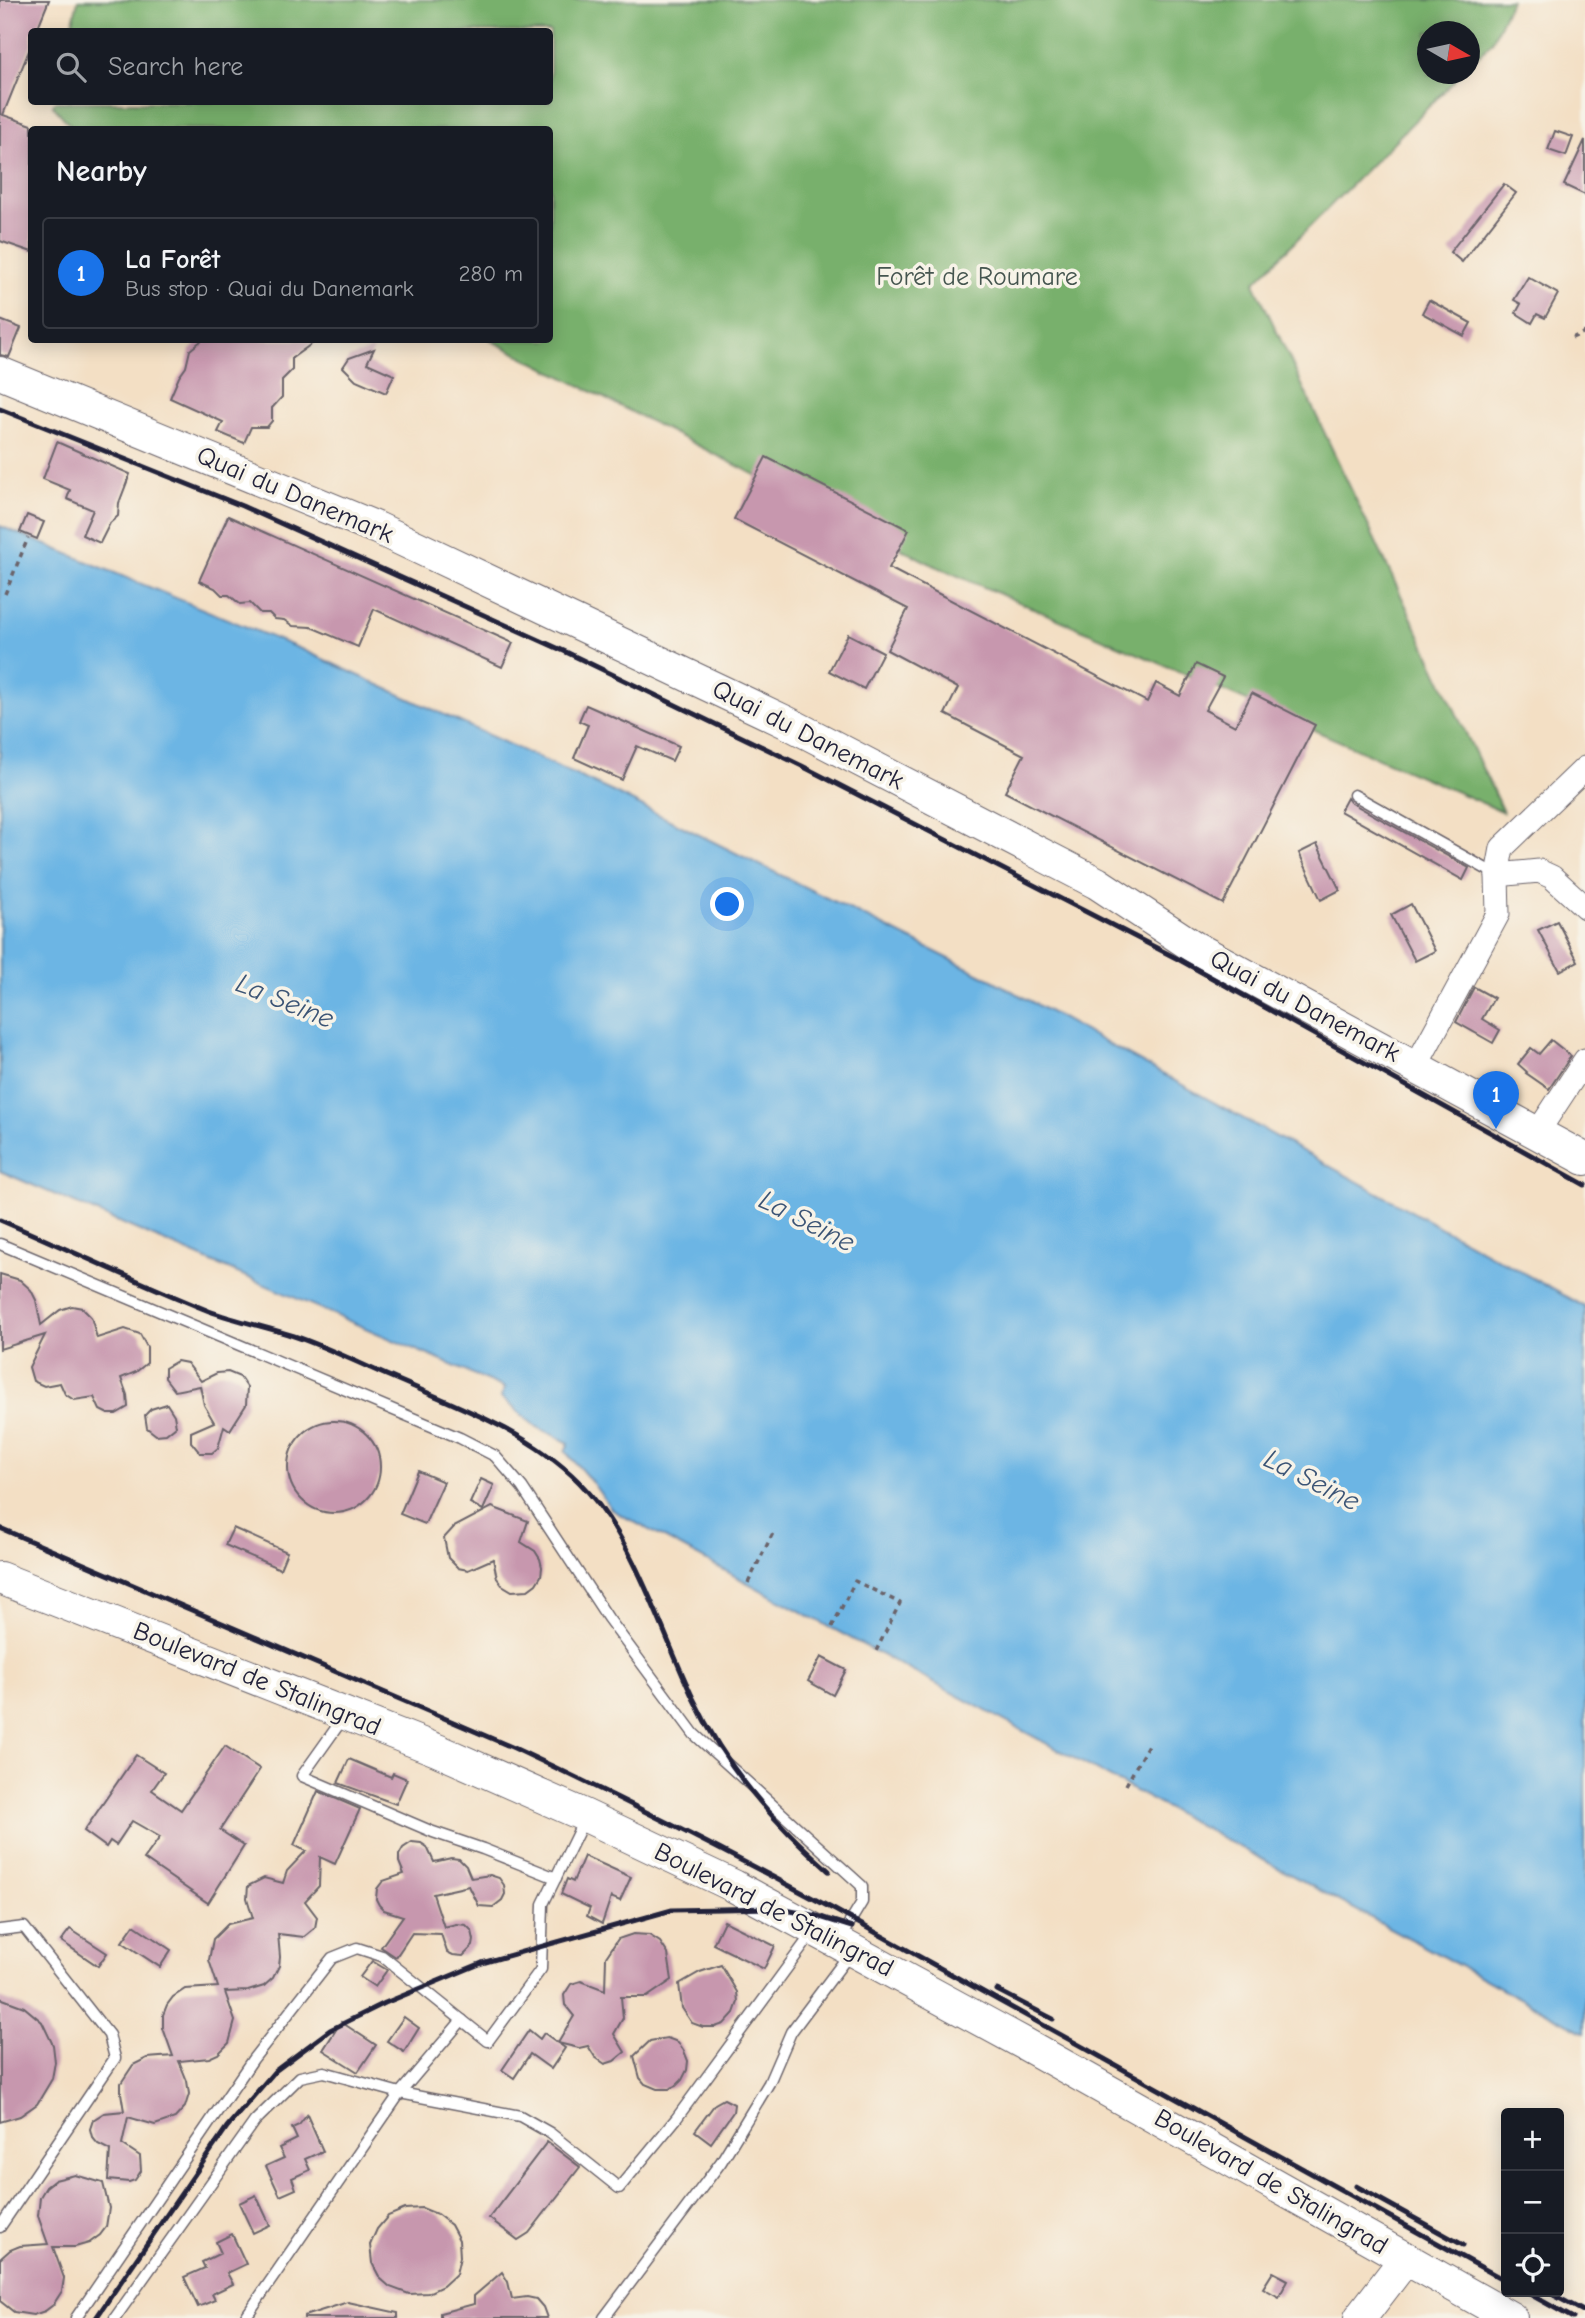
<!DOCTYPE html>
<meta charset="utf-8">
<style>
body{margin:0;font-family:"Comic Neue",sans-serif;background:#20242c;color:#f1f3f6}
.controls{position:absolute;right:21px;bottom:21px;display:grid;overflow:hidden;border-radius:7px;box-shadow:0 4px 18px #0003}
.controls button{width:63px;height:63px;display:grid;place-items:center;padding:0;border:0;border-bottom:2px solid #363941;background:#171b24;color:#f1f3f6;font:35px sans-serif}
.compass{position:absolute;left:1417px;top:21px;width:63px;height:63px;border-radius:50%;background:#171b24;box-shadow:0 4px 18px #0003;rotate:99deg}
.you{position:absolute;left:728px;top:905px;width:24px;height:24px;margin:-18px;border:5px solid #fff;border-radius:50%;background:#1a73e8;box-shadow:0 0 0 10px #1a73e833}
.badge{display:grid;place-items:center;width:46px;height:46px;border-radius:50%;background:#1a73e8;color:#fff;font-size:23px;font-weight:700}
.pin{position:absolute;translate:-50% -58px;filter:drop-shadow(0 2px 4px #0008)}
.pin::after{content:'';position:absolute;top:37px;width:24px;height:21px;background:inherit;clip-path:polygon(0 0,100% 0,50% 100%)}
.list{margin:0;padding:0;list-style:none}
h2{display:flex;justify-content:space-between;align-items:center;height:91px;margin:0;padding:0 28px;font-size:30px}
h2 small{font-size:23px;font-weight:400;color:#9ea1a6}
.list li{display:grid;grid-template-columns:46px 1fr auto;gap:21px;align-items:center;box-sizing:border-box;height:112px;margin:0 14px 14px;padding:0 14px;border:2px solid #363941;border-radius:7px}
.list b{display:block;font-size:26px;white-space:nowrap}
.list p{margin:0;font-size:23px;white-space:nowrap;color:#9ea1a6}
.list em{font-size:23px;font-style:normal;color:#9ea1a6}
.icon{flex:none;width:38px;height:38px;fill:none;stroke:currentColor;stroke-width:2;stroke-linecap:round;stroke-linejoin:round}
.map{position:relative;flex:none;width:1585px;height:2318px;overflow:hidden}
.search{position:absolute;background:#171b24;box-shadow:0 4px 18px #0003;left:28px;top:28px;width:525px;height:77px;display:flex;align-items:center;gap:18px;box-sizing:border-box;padding:0 24px;border-radius:7px;color:#9ea1a6;font-size:26px}
.panel{position:absolute;background:#171b24;box-shadow:0 4px 18px #0003;left:28px;top:126px;width:525px;height:217px;border-radius:7px}
.map>svg:first-child{display:block}
.forest{fill:#78b06c;stroke:#4d6954;stroke-width:2}
.water{fill:#6cb5e4;stroke:#476c90;stroke-width:2}
.building{fill:#c797ae}
.lines{fill:none;stroke-linecap:round;stroke-linejoin:round}
.lane-casing{stroke:#6b646b;stroke-width:13}
.street-casing{stroke:#6b646b;stroke-width:25}
.secondary-casing{stroke:#6b646b;stroke-width:34}
.path{stroke:#6b646b;stroke-width:3.5;stroke-dasharray:5 5;stroke-linecap:butt}
.lane{stroke:#fff;stroke-width:10}
.street{stroke:#fff;stroke-width:23}
.secondary{stroke:#fff;stroke-width:32}
.rail{stroke:#22223b;stroke-width:5}
.labels{text-anchor:middle;dominant-baseline:central;stroke-width:7;stroke-linejoin:round;paint-order:stroke}
.park-label{font-size:26px;fill:#45554f;stroke:#f7f3e8}
.street-label{font-size:26px;fill:#22223b;stroke:#f7f3e8}
.water-label{font-size:28px;font-style:italic;fill:#3c5576;stroke:#f7f3e8}
</style>
<div class="map">
<svg width="1585" height="2318" viewBox="0 0 1585 2318">
<rect width="100%" height="100%" fill="#f7f3e8"/>
<filter id="ink" filterUnits="userSpaceOnUse"><feTurbulence type="fractalNoise" baseFrequency=".0143" numOctaves="2"/><feDisplacementMap in="SourceGraphic" scale="14" xChannelSelector="R" yChannelSelector="G"/><feConvolveMatrix kernelMatrix="1 2 1 2 8 2 1 2 1" color-interpolation-filters="sRGB"/></filter>
<filter id="wash" filterUnits="userSpaceOnUse"><feTurbulence type="fractalNoise" baseFrequency=".00686" numOctaves="4" result="noise"/><feDisplacementMap in="SourceGraphic" scale="28" xChannelSelector="R" yChannelSelector="G"/><feGaussianBlur stdDeviation="1.57" result="paint"/><feColorMatrix in="noise" values="0 0 0 0 0 0 0 0 0 0 0 0 0 0 0 0 0 1.4 0 .05"/><feComposite in="paint" operator="in"/></filter>
<g filter="url(#wash)">
<rect width="100%" height="100%" fill="#f3dfc4"/>
<polygon class="forest" points="78,0 1511,0 1492,42 1470,64 1470,32 1428,32 1428,74 1461,74 1254,283 1503,812 933,565 490,340 550,340 550,130 78,129 70,125 53,106 54,102 550,102 550,32 71,31"/>
<polygon class="water" points="0,526 303,650 615,793 992,980 1585,1307 1585,2033 612,1510 592,1482 565,1451 569,1443 535,1426 501,1397 505,1388 0,1171"/>
<g id="blocks">
<g class="building">
<polygon points="0,0 49,0 36,32 32,32 32,43 3,115 32,125 32,252 0,241"/>
<polygon points="1555,131 1573,137 1566,156 1548,150"/>
<polygon points="1585,140 1585,195 1564,185"/>
<polygon points="1504,184 1516,193 1462,262 1450,252"/>
<polygon points="1528,277 1558,294 1545,318 1537,314 1532,323 1516,313 1521,304 1514,300"/>
<polygon points="1429,300 1471,323 1464,336 1422,313"/>
<polygon points="0,320 21,328 9,357 0,355"/>
<polygon points="202,340 317,340 292,358 292,370 282,380 282,397 272,408 272,421 267,427 251,427 244,443 218,432 223,422 170,398 179,377 186,367 190,350"/>
<polygon points="374,349 367,363 394,375 386,393 356,380 343,367 349,358"/>
<polygon points="57,442 130,474 119,503 118,516 110,523 100,543 82,535 93,510 67,499 70,490 43,479"/>
<polygon points="766,457 909,530 889,568 1147,702 1156,683 1180,696 1196,664 1223,677 1205,710 1235,726 1252,693 1315,725 1223,904 1005,792 1024,755 945,714 958,688 887,650 908,609 734,519"/>
<polygon points="27,515 44,522 37,539 20,532"/>
<polygon points="228,516 513,643 502,667 374,609 358,647 311,627 293,626 284,620 275,619 269,613 260,613 250,603 240,604 229,595 222,595 215,588 199,581"/>
<polygon points="848,634 883,652 864,689 829,671"/>
<polygon points="586,705 679,746 672,761 637,746 622,780 574,758 588,725 579,721"/>
<polygon points="1347,798 1350,802 1469,868 1463,880 1340,811"/>
<polygon points="1317,844 1340,890 1321,900 1299,853"/>
<polygon points="1411,904 1435,951 1415,961 1391,915"/>
<polygon points="1557,921 1578,961 1560,971 1538,930"/>
<polygon points="1474,987 1494,998 1482,1019 1500,1030 1493,1043 1456,1022"/>
<polygon points="1551,1040 1571,1056 1549,1089 1526,1073 1527,1072 1518,1064 1531,1048 1539,1054"/>
<polygon points="0,1274 20,1280 31,1290 36,1300 41,1325 60,1310 72,1306 82,1308 91,1317 97,1338 125,1329 140,1334 147,1347 147,1363 136,1372 121,1378 127,1395 128,1407 116,1414 108,1414 100,1410 94,1397 74,1400 65,1394 60,1383 44,1386 33,1381 29,1367 45,1335 0,1349"/>
<polygon points="177,1361 187,1363 201,1381 217,1373 228,1372 240,1377 247,1387 246,1405 230,1430 224,1426 218,1448 212,1453 200,1453 191,1442 191,1432 214,1422 204,1405 200,1386 175,1391 165,1378 165,1368"/>
<polygon points="167,1404 174,1415 176,1426 166,1434 156,1435 147,1428 145,1415 151,1409"/>
<circle cx="334" cy="1467" r="46"/>
<polygon points="418,1471 444,1482 425,1524 400,1514"/>
<polygon points="481,1479 494,1485 483,1510 470,1503"/>
<polygon points="492,1507 528,1521 521,1542 535,1551 540,1559 542,1567 541,1576 536,1584 528,1590 512,1591 502,1585 497,1578 493,1559 468,1570 458,1568 448,1558 444,1538 454,1527"/>
<polygon points="233,1528 287,1552 280,1569 225,1545"/>
<polygon points="821,1657 846,1670 833,1695 808,1681"/>
<polygon points="225,1746 260,1769 220,1830 244,1846 208,1903 144,1859 160,1837 132,1821 116,1845 110,1841 106,1847 84,1831 136,1755 164,1773 152,1790 181,1810"/>
<polygon points="349,1759 391,1777 393,1773 407,1779 396,1804 338,1783"/>
<polygon points="318,1791 360,1809 335,1864 320,1857 319,1886 305,1901 317,1917 315,1928 304,1937 278,1934 280,1957 279,1966 273,1978 264,1986 248,1991 225,1992 235,2021 229,2043 218,2054 209,2058 179,2061 187,2081 189,2094 185,2107 175,2118 155,2125 128,2117 122,2144 140,2156 141,2171 135,2180 129,2182 108,2180 110,2150 98,2144 92,2137 90,2129 93,2120 104,2113 124,2111 121,2093 121,2083 133,2065 147,2058 173,2056 163,2028 163,2015 167,2005 173,1997 185,1989 218,1987 209,1960 213,1939 228,1924 253,1918 247,1898 248,1886 264,1878 283,1883 287,1871 306,1851 294,1845"/>
<polygon points="412,1842 421,1843 427,1847 434,1862 451,1858 459,1859 466,1866 471,1878 490,1875 499,1878 504,1885 505,1894 502,1900 493,1907 479,1906 469,1886 433,1894 444,1927 456,1924 466,1925 472,1931 474,1940 473,1946 463,1956 453,1955 447,1952 441,1934 412,1933 396,1957 381,1947 403,1916 384,1910 379,1905 376,1899 377,1889 383,1881 404,1874 399,1862 399,1855 403,1848"/>
<polygon points="584,1856 631,1877 620,1901 611,1897 602,1924 587,1916 590,1908 561,1894 567,1879 573,1882"/>
<polygon points="724,1921 775,1946 764,1969 713,1944"/>
<polygon points="134,1925 171,1950 160,1967 122,1942"/>
<polygon points="70,1929 107,1953 98,1966 61,1941"/>
<polygon points="633,1934 649,1935 660,1942 668,1954 672,1980 647,1997 621,1997 623,2018 614,2034 625,2052 614,2061 605,2064 595,2057 588,2046 579,2048 558,2043 574,2016 565,2005 564,1995 571,1984 581,1981 605,1990 606,1957 618,1939"/>
<polygon points="372,1961 387,1970 375,1987 360,1977"/>
<polygon points="721,1965 737,1992 738,2002 734,2013 724,2024 715,2027 703,2027 692,2023 682,2008 679,1984 700,1972"/>
<polygon points="0,1998 24,2007 42,2022 53,2045 55,2062 52,2079 37,2104 20,2116 0,2122"/>
<polygon points="404,2017 419,2028 404,2052 387,2041"/>
<polygon points="341,2022 376,2045 358,2072 323,2050"/>
<polygon points="529,2030 540,2039 544,2033 565,2048 551,2069 530,2054 514,2078 502,2070"/>
<polygon points="667,2038 678,2042 684,2051 688,2061 687,2070 682,2080 676,2086 669,2089 657,2089 645,2084 640,2078 634,2056 650,2041"/>
<polygon points="724,2099 734,2104 733,2112 711,2143 695,2131 715,2104"/>
<polygon points="307,2115 323,2151 305,2159 310,2170 292,2178 296,2189 280,2196 266,2166 284,2158 279,2148 297,2139 292,2128 299,2125"/>
<polygon points="547,2142 580,2167 529,2233 518,2240 489,2218"/>
<polygon points="75,2175 103,2183 109,2208 106,2227 100,2235 89,2243 75,2247 53,2247 64,2278 62,2291 53,2305 45,2311 33,2315 14,2312 0,2301 0,2259 10,2250 20,2246 48,2244 38,2216 40,2197 46,2187 55,2180"/>
<polygon points="256,2195 270,2225 253,2233 239,2203"/>
<polygon points="422,2208 437,2214 451,2225 459,2240 460,2257 456,2274 443,2286 428,2293 409,2294 390,2287 380,2278 372,2263 370,2245 377,2229 388,2216 405,2209"/>
<polygon points="232,2234 246,2264 227,2273 233,2284 212,2294 215,2300 198,2307 184,2277 205,2268 202,2262 221,2253 216,2242"/>
<polygon points="502,2272 508,2282 512,2299 527,2297 536,2299 543,2307 547,2318 440,2318 440,2313 474,2304 474,2296"/>
<polygon points="1273,2272 1288,2280 1279,2297 1263,2288"/>
<polygon points="348,2302 398,2313 398,2318 304,2318 304,2316"/>
</g>
</g>
</g>
<g filter="url(#ink)">
<use href="#blocks" fill-opacity="0" stroke="#6b646b" stroke-width="2"/>
<g class="lines">
<defs>
<g id="lane">
<polyline points="1354,795 1497,875"/>
<polyline points="0,1244 460,1438 495,1456 522,1487 608,1618 694,1734 862,1886 862,1902 839,1940"/>
<polyline points="344,1717 302,1776 433,1832 483,1849 556,1878"/>
<polyline points="0,1930 24,1927 109,2035 115,2058 0,2227"/>
<polyline points="76,2318 253,2059 332,1958 357,1948 382,1956 488,2041 541,1969 543,1904 584,1820"/>
<polyline points="115,2318 255,2121 300,2077 324,2072 400,2093 462,2020"/>
<polyline points="245,2318 400,2093 520,2116 550,2133 619,2188 676,2119 814,1931"/>
<polyline points="604,2318 721,2162 769,2083 791,2032 851,1952"/>
</g>
<g id="street">
<polyline points="1497,875 1502,848 1585,768"/>
<polyline points="1416,1066 1498,914 1497,875 1539,871 1552,877 1585,907"/>
<polyline points="1537,1133 1585,1060"/>
</g>
<g id="secondary">
<polyline points="0,373 377,528 788,723 1097,883 1194,947 1585,1159"/>
<polyline points="0,1578 437,1750 586,1816 734,1886 1025,2044 1511,2318"/>
<polyline points="1360,2318 1406,2258"/>
</g>
</defs>
<use href="#lane" class="lane-casing"/>
<use href="#street" class="street-casing"/>
<use href="#secondary" class="secondary-casing"/>
<g class="path">
<polyline points="1572,338 1585,332"/>
<polyline points="5,594 28,538"/>
<polyline points="748,1583 773,1533"/>
<polyline points="832,1627 855,1581 900,1603 876,1651"/>
<polyline points="1126,1785 1149,1743"/>
</g>
<use href="#lane" class="lane"/>
<use href="#street" class="street"/>
<use href="#secondary" class="secondary"/>
<g class="rail">
<polyline points="0,409 242,506 566,652 802,766 1178,959 1585,1185"/>
<path d="M 0,1220 C 70,1250 139,1283 209,1311 C 237,1321 266,1327 294,1336 C 327,1347 360,1364 391,1377 C 457,1406 528,1431 579,1482 C 634,1537 660,1629 693,1698 C 726,1768 771,1820 829,1871"/>
<path d="M 0,1528 L 514,1748 C 623,1799 729,1853 835,1910 L 1506,2281"/>
<polyline points="997,1990 1053,2019"/>
<polyline points="1356,2186 1463,2245"/>
<polyline points="1526,2292 1573,2318"/>
<polyline points="1548,2292 1585,2312"/>
<polyline points="96,2318 227,2127 275,2071 330,2030 385,2003 482,1963 672,1910 775,1908 817,1916 852,1927"/>
</g>
</g>
</g>
<g class="labels">
<g class="park-label">
<text x="977" y="277">Forêt de Roumare</text>
</g>
<g class="street-label">
<text transform="translate(295 495) rotate(23)">Quai du Danemark</text>
<text transform="translate(808 735) rotate(27)">Quai du Danemark</text>
<text transform="translate(1305 1006) rotate(28)">Quai du Danemark</text>
<text transform="translate(257 1679) rotate(22)">Boulevard de Stalingrad</text>
<text transform="translate(774 1910) rotate(27)">Boulevard de Stalingrad</text>
<text transform="translate(1271 2182) rotate(30)">Boulevard de Stalingrad</text>
</g>
<g class="water-label">
<text transform="translate(285 1001) rotate(22)">La Seine</text>
<text transform="translate(807 1221) rotate(27)">La Seine</text>
<text transform="translate(1312 1480) rotate(27)">La Seine</text>
</g>
</g>
</svg>
<div class="controls">
<button>+</button>
<button>−</button>
<button><svg class="icon" aria-label="locate" viewBox="0 0 24 24"><circle cx="12" cy="12" r="6"/><path d="M12 2v4M12 18v4M2 12h4M18 12h4"/></svg></button>
</div>
<svg class="compass" viewBox="-18 -18 36 36"><path d="M0-13l5 13h-10z" fill="#e53935"/><path d="M0 13l5-13h-10z" fill="#9ea1a6"/></svg>
<div class="you"></div>
<div class="pin badge" style="left:1496px;top:1129px">1</div>
<div class="search"><svg class="icon" aria-label="search" viewBox="0 0 24 24"><circle cx="10" cy="10" r="6"/><path d="M15 15l6 6"/></svg>Search here</div>
<section class="panel">
<h2>Nearby<small></small></h2>
<ul class="list">
<li><span class="badge">1</span><div><b>La Forêt</b><p>Bus stop · Quai du Danemark</p></div><em>280 m</em></li>
</ul>
</section>
</div>
